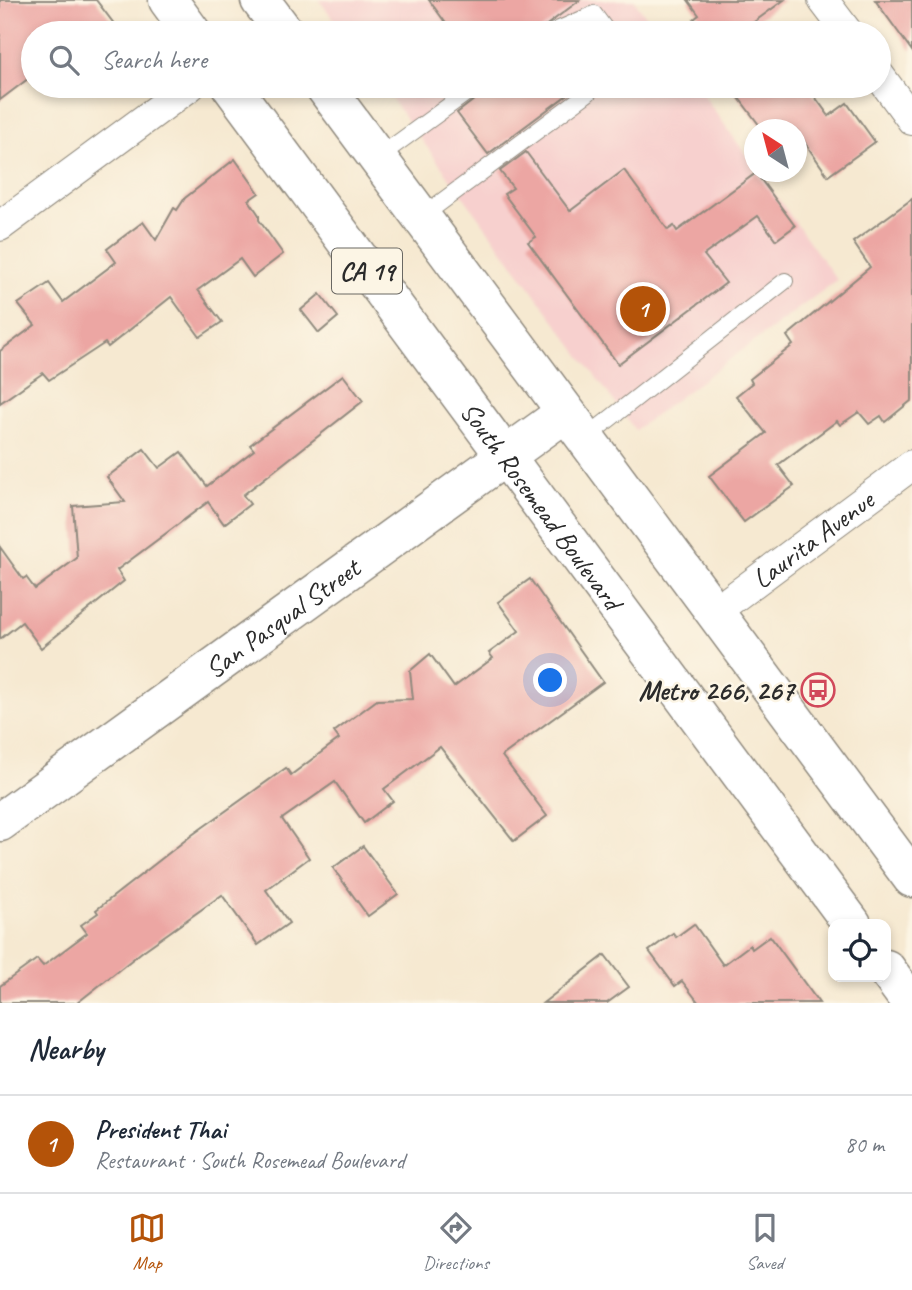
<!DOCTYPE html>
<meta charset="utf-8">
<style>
body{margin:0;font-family:Caveat,sans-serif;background:#f6f6f7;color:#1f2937}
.controls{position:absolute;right:21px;bottom:21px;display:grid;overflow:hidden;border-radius:14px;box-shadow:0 4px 10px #0003}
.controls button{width:63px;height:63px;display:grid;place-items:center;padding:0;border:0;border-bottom:2px solid #e0e1e3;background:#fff;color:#1f2937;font:35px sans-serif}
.compass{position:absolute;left:744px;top:119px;width:63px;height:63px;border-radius:50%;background:#fff;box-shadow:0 4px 10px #0003;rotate:324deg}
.you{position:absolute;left:551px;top:681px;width:24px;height:24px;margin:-18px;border:5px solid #fff;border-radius:50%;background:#1a73e8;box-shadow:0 0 0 10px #1a73e833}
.badge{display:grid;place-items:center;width:46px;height:46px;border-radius:50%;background:#b45309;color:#fff;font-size:23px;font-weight:700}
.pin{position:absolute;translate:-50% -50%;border:4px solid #fff;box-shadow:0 2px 7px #0006}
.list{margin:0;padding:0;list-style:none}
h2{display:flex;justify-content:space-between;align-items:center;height:91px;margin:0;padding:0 28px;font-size:30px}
h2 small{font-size:23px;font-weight:400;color:#747a83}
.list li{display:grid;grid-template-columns:46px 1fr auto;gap:21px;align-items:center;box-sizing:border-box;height:98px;padding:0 28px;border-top:2px solid #e0e1e3}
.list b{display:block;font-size:26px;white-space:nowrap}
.list p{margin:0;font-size:23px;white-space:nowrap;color:#747a83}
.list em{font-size:23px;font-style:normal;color:#747a83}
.icon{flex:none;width:38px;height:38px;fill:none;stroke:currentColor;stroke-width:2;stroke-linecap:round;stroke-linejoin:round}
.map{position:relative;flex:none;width:912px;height:1003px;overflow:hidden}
.search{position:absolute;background:#fff;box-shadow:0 4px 10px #0003;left:21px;right:21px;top:21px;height:77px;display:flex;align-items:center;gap:18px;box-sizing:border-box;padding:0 24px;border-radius:38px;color:#747a83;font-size:26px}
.sheet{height:189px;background:#fff}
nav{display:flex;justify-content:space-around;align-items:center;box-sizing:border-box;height:98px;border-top:2px solid #e0e1e3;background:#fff;font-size:19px;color:#747a83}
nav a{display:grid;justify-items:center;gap:4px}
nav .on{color:#b45309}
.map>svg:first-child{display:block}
.built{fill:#f7d0ce}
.building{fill:#eca6a3}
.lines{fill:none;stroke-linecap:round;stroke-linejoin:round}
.lane-casing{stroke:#908a7e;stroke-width:18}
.street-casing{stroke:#908a7e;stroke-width:32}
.secondary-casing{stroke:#908a7e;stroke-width:41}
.primary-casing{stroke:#908a7e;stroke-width:41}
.lane{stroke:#fff;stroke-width:16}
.street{stroke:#fff;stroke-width:30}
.secondary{stroke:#fff;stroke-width:38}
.primary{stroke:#fff;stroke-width:38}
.labels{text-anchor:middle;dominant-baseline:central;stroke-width:5;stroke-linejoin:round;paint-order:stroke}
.shield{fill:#fcf5e5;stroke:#6a6863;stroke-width:2}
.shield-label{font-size:26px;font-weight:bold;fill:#2b2b2b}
.street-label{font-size:28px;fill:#2b2b2b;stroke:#fcf5e5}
.poi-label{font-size:28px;font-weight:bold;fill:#2b2b2b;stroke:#fcf5e5;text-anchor:end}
</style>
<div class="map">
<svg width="912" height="1003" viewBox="0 0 912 1003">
<rect width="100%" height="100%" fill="#fcf5e5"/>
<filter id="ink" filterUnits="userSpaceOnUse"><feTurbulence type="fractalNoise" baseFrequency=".0143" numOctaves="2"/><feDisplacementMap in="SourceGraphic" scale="14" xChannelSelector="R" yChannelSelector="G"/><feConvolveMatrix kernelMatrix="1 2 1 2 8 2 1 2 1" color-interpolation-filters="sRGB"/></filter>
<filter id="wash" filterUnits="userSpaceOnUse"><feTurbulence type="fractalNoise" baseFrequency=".00686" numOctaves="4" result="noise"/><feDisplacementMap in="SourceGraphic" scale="28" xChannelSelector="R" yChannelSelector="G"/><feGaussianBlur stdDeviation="1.57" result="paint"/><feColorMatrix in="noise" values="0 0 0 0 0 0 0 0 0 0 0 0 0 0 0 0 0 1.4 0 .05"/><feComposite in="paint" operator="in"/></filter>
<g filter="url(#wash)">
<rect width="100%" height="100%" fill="#f6e9d1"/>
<g class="built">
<polygon points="319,0 634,0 658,33 344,33"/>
<polygon points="382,86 697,86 754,166 754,172 759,172 837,280 635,430"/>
</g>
<g id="blocks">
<g class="building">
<polygon points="0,0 96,0 121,33 33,33 33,75 0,100"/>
<polygon points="429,0 580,0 536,33 453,33"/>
<polygon points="688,0 784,0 739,33 705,33 694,19 699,15"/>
<polygon points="875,0 912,0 912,51"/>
<polygon points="492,86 575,86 571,92 488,154 457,113"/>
<polygon points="730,86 807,86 829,116 847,103 875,142 828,176 796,130 763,130"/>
<polygon points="526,152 570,211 624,170 668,230 674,226 677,231 756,173 795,226 776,240 758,216 704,255 726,283 618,364 528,242 536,237 504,194 513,188 500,171"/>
<polygon points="235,159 259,193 249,200 259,215 259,220 283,254 253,277 240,259 198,290 222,322 200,337 171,297 108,347 105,343 49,380 43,373 0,403 0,351 35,325 18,304 49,283 63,302 116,262 107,249 143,222 156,240 174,208 177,210 185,198"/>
<polygon points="912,199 912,400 885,422 881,416 869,424 859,412 840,425 837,421 778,465 794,486 744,522 709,476 766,433 736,396 752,383 750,379 793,345 787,336 870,267 853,242"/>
<polygon points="320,294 338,317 319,333 301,310"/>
<polygon points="343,375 363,401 243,495 250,504 224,524 208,502 117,570 124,581 41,648 22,622 0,639 0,547 23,579 26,577 35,589 77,558 73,506 125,502 107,477 144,449 159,468 181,452 207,486 254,450 250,445"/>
<polygon points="530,579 603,682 502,756 547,816 514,841 440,747 384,789 393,801 364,823 335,782 282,819 309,858 266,890 289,923 258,945 222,895 143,951 77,1003 0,1003 0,986 37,959 43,966 87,933 81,925 98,913 96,910 192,835 286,768 291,775 339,739 334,732 377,700 413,699 410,671 430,654 454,687 493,658 489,653 519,631 498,602"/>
<polygon points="363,846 398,894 368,916 333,868"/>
<polygon points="694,924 723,965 750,945 752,949 770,936 819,1003 699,1003 682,981 675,986 649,951 673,933 676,937"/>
<polygon points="605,955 629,987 607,1003 543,1003"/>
</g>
</g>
</g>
<g filter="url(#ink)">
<use href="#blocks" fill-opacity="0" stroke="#908a7e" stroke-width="2"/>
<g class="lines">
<defs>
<g id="lane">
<polyline points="550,33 594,14 608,33"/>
<polyline points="377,158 476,86"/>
<polyline points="421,217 588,93 593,86"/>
<polyline points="584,439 785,281"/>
</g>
<g id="street">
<polyline points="823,0 848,33"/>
<polyline points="879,75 912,120"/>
<polyline points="0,226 190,86"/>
<path id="s1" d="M 713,613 L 912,465"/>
</g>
<g id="secondary">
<path id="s2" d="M 0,822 L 565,413"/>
</g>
<g id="primary">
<polyline points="168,0 192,33"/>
<polyline points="260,0 285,33"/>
<path id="s3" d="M 231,86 L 852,924"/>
<polyline points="324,86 912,878"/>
<polyline points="886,969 911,1003"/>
</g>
</defs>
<use href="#lane" class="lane-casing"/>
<use href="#street" class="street-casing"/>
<use href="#secondary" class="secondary-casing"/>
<use href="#primary" class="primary-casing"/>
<use href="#lane" class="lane"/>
<use href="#street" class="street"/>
<use href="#secondary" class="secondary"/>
<use href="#primary" class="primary"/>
</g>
</g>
<defs>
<symbol id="bus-ring" viewBox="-11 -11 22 22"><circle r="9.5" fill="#fcf5e5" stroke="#d1495b" stroke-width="1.5"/><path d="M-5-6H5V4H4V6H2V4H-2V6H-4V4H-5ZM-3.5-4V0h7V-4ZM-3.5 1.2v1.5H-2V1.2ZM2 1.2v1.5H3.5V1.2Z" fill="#d1495b"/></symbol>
</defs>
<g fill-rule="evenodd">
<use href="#bus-ring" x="799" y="671" width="38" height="38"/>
</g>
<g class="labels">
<rect class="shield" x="332" y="248.5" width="70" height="45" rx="5"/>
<g class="shield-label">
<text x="367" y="271">CA 19</text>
</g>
<g class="street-label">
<text stroke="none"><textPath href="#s3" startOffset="522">South Rosemead Boulevard</textPath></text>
<text stroke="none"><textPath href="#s1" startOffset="124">Laurita Avenue</textPath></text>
<text stroke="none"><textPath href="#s2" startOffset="348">San Pasqual Street</textPath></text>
</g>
<g class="poi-label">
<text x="794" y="690">Metro 266, 267</text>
</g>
</g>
</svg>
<div class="controls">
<button><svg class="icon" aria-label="locate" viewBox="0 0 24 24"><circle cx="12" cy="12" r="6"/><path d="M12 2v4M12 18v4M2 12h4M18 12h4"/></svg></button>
</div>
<svg class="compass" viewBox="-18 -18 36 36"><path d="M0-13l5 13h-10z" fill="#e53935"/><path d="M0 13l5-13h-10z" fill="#747a83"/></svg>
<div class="you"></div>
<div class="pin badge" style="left:643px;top:309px">1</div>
<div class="search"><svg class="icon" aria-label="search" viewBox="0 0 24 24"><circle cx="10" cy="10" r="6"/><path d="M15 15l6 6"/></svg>Search here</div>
</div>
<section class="sheet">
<h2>Nearby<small></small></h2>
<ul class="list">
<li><span class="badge">1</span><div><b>President Thai</b><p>Restaurant · South Rosemead Boulevard</p></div><em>80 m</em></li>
</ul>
</section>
<nav>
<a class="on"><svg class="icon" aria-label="map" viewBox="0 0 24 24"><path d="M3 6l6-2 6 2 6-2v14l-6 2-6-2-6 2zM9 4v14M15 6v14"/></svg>Map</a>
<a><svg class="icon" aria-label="directions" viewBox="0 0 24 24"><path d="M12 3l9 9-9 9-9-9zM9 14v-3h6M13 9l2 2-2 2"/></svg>Directions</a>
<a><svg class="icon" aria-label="saved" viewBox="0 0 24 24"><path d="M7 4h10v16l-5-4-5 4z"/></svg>Saved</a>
</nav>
